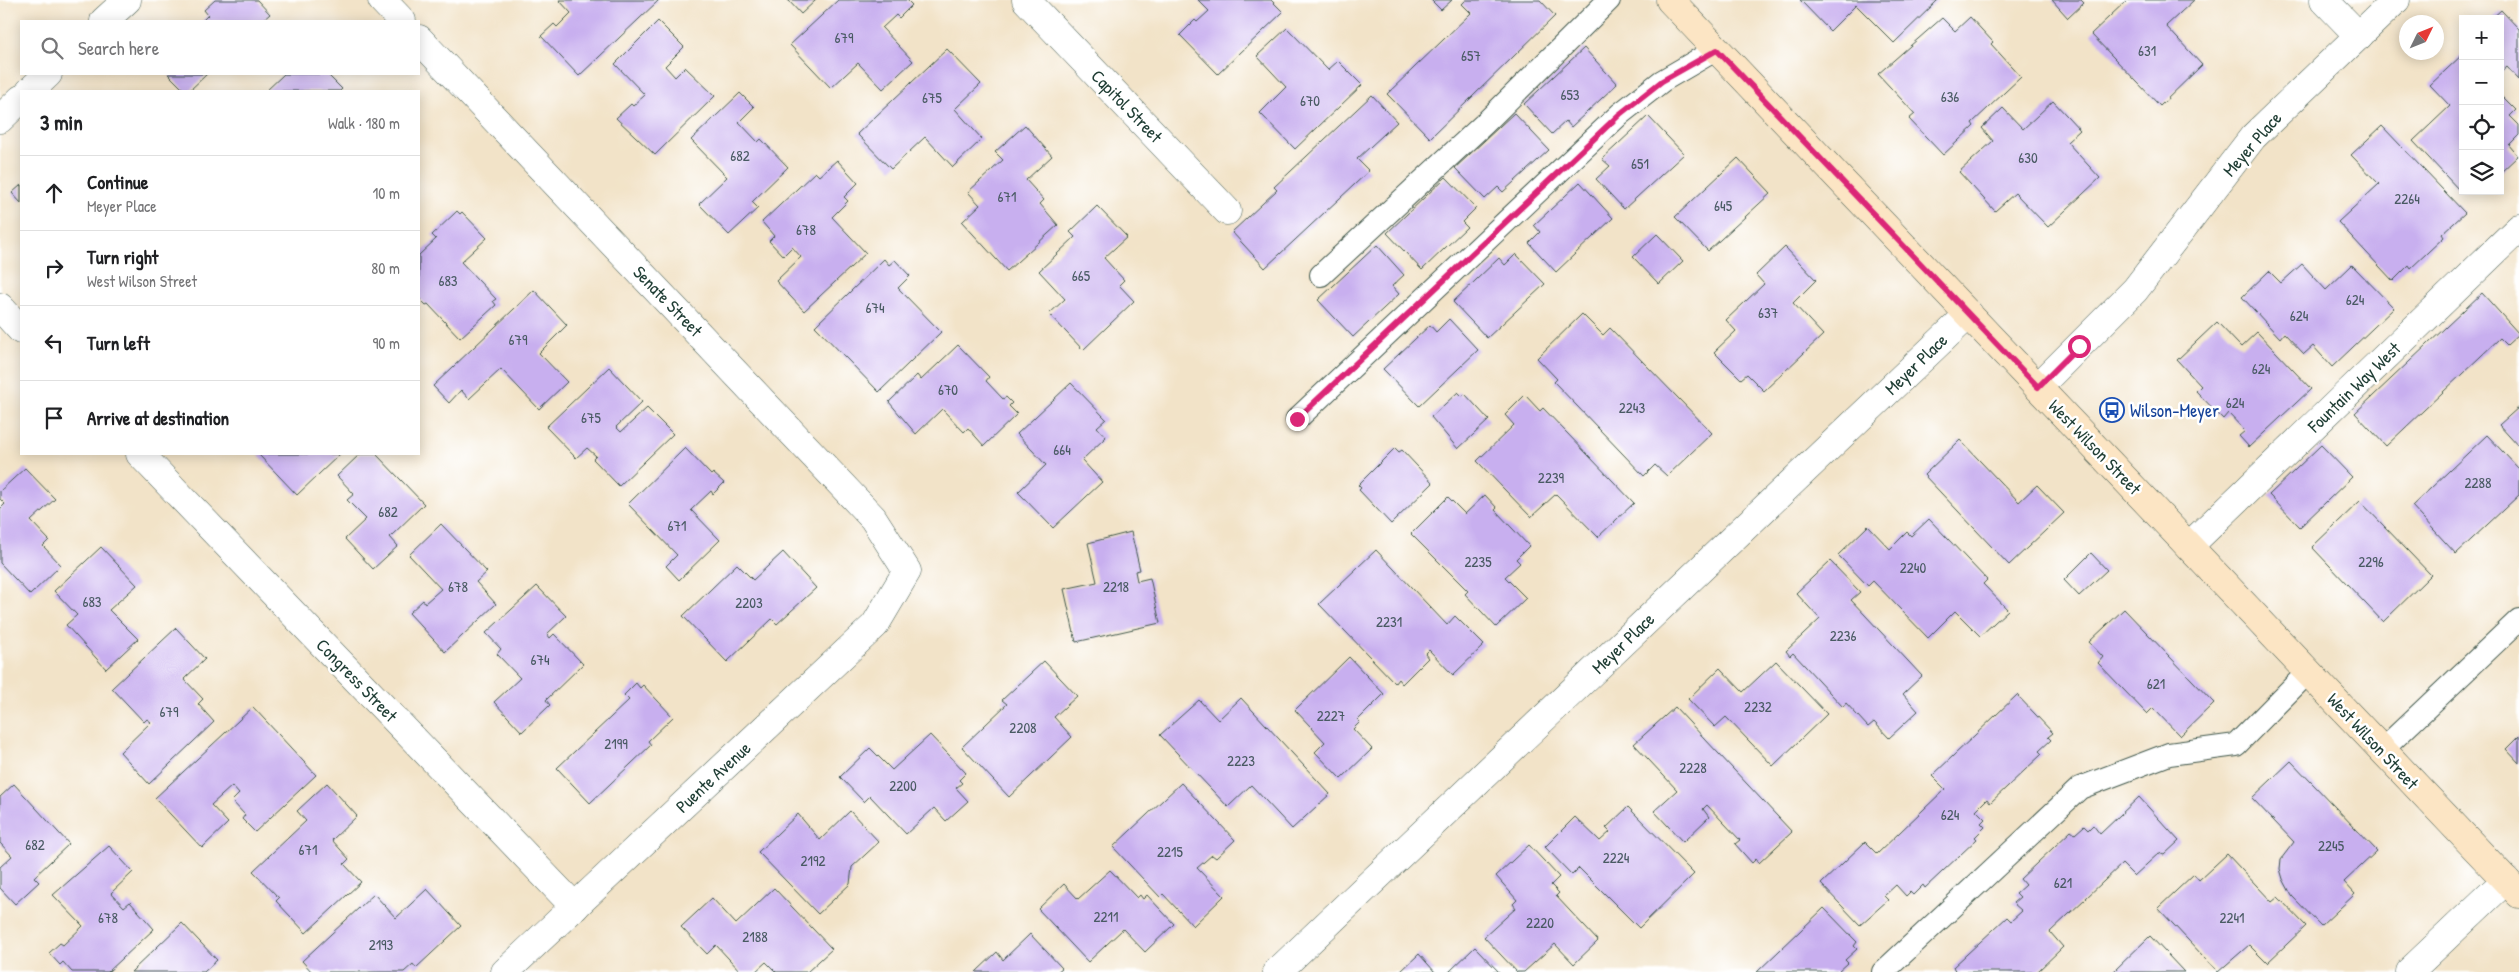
<!DOCTYPE html>
<meta charset="utf-8">
<style>
body{margin:0;font-family:"Patrick Hand",sans-serif;background:#f6f6f6;color:#202124}
.controls{position:absolute;right:15px;top:15px;display:grid;overflow:hidden;border-radius:0px;box-shadow:0 2px 12px #0003}
.controls button{width:45px;height:45px;display:grid;place-items:center;padding:0;border:0;border-bottom:1px solid #e0e0e0;background:#fff;color:#202124;font:25px sans-serif}
.compass{position:absolute;left:2399px;top:15px;width:45px;height:45px;border-radius:50%;background:#fff;box-shadow:0 2px 12px #0003;rotate:47deg}
.stop{position:absolute;width:15px;height:15px;margin:-11px;border:4px solid #db2777;border-radius:50%;background:#fff}
.stop.end{background:#db2777;border-color:#fff;box-shadow:0 1px 5px #0008}
.list{margin:0;padding:0;list-style:none}
h2{display:flex;justify-content:space-between;align-items:center;height:65px;margin:0;padding:0 20px;font-size:21px}
h2 small{font-size:16px;font-weight:400;color:#757577}
.list li{display:grid;grid-template-columns:32px 1fr auto;gap:15px;align-items:center;box-sizing:border-box;height:75px;padding:0 20px;border-top:1px solid #e0e0e0}
.list b{display:block;font-size:19px;white-space:nowrap}
.list p{margin:0;font-size:16px;white-space:nowrap;color:#757577}
.list em{font-size:16px;font-style:normal;color:#757577}
.icon{flex:none;width:28px;height:28px;fill:none;stroke:currentColor;stroke-width:2;stroke-linecap:round;stroke-linejoin:round}
.map{position:relative;flex:none;width:2519px;height:972px;overflow:hidden}
.search{position:absolute;background:#fff;box-shadow:0 2px 12px #0003;left:20px;top:20px;width:400px;height:55px;display:flex;align-items:center;gap:12px;box-sizing:border-box;padding:0 18px;border-radius:0px;color:#757577;font-size:19px}
.panel{position:absolute;background:#fff;box-shadow:0 2px 12px #0003;left:20px;top:90px;width:400px;height:365px;border-radius:0px}
.map>svg:first-child{display:block}
.building{fill:#c8afef}
.lines{fill:none;stroke-linecap:round;stroke-linejoin:round}
.lane-casing{stroke:#3f564a;stroke-width:24}
.street-casing{stroke:#3f564a;stroke-width:29}
.secondary-casing{stroke:#3f564a;stroke-width:29}
.lane{stroke:#fff;stroke-width:22}
.street{stroke:#fff;stroke-width:28}
.secondary{stroke:#fce5c4;stroke-width:28}
.route{stroke:#db2777;stroke-width:6}
.labels{text-anchor:middle;dominant-baseline:central;stroke-width:5;stroke-linejoin:round;paint-order:stroke}
.number-label{font-size:15px;fill:#495a63}
.street-label{font-size:18px;fill:#1f3d34;stroke:#fff}
.transit-label{font-size:18px;fill:#164399;stroke:#fff;text-anchor:start}
</style>
<div class="map">
<svg width="2519" height="972" viewBox="0 0 2519 972">
<rect width="100%" height="100%" fill="#fff"/>
<filter id="ink" filterUnits="userSpaceOnUse"><feTurbulence type="fractalNoise" baseFrequency=".02" numOctaves="2"/><feDisplacementMap in="SourceGraphic" scale="10" xChannelSelector="R" yChannelSelector="G"/><feConvolveMatrix kernelMatrix="1 2 1 2 8 2 1 2 1" color-interpolation-filters="sRGB"/></filter>
<filter id="wash" filterUnits="userSpaceOnUse"><feTurbulence type="fractalNoise" baseFrequency=".0096" numOctaves="4" result="noise"/><feDisplacementMap in="SourceGraphic" scale="20" xChannelSelector="R" yChannelSelector="G"/><feGaussianBlur stdDeviation="1.12" result="paint"/><feColorMatrix in="noise" values="0 0 0 0 0 0 0 0 0 0 0 0 0 0 0 0 0 1.4 0 .05"/><feComposite in="paint" operator="in"/></filter>
<g filter="url(#wash)">
<rect width="100%" height="100%" fill="#f2e3c8"/>
<g id="blocks">
<g class="building">
<polygon points="215,0 257,0 270,14 262,21 202,21 208,15 204,10"/>
<polygon points="559,0 659,0 579,76 541,36 554,24 557,27 571,13"/>
<polygon points="788,0 816,0 801,14"/>
<polygon points="838,0 907,0 912,5 899,18 896,15 882,28 913,61 883,89 858,63 831,88 790,45"/>
<polygon points="1198,0 1271,0 1283,12 1218,74 1180,35 1195,20 1197,22 1209,11"/>
<polygon points="1431,0 1452,0 1441,10"/>
<polygon points="1466,0 1540,0 1555,16 1430,138 1387,94 1471,13 1462,4"/>
<polygon points="1800,0 1938,0 1894,43 1856,5 1830,31"/>
<polygon points="2052,0 2081,0 2084,3 2068,18"/>
<polygon points="2127,0 2194,0 2166,26 2202,65 2160,106 2091,34"/>
<polygon points="2501,10 2519,29 2519,80 2507,67 2500,73 2500,19 2491,19"/>
<polygon points="1970,17 1993,42 1991,44 2021,77 1972,123 1974,126 1943,155 1909,119 1915,114 1878,74 1942,18 1955,31"/>
<polygon points="658,21 684,47 665,66 675,77 685,67 715,96 655,155 616,118 631,104 633,106 645,95 615,64"/>
<polygon points="1287,28 1328,70 1338,61 1362,85 1295,149 1260,113 1286,87 1257,56"/>
<polygon points="1584,48 1617,84 1571,127 1566,121 1552,134 1524,104"/>
<polygon points="947,49 981,84 955,109 982,139 953,167 925,137 891,169 857,134"/>
<polygon points="2463,54 2463,188 2460,191 2413,141 2450,106 2430,85"/>
<polygon points="168,74 207,74 189,91 185,91"/>
<polygon points="284,74 327,74 342,89 340,91 266,91"/>
<polygon points="740,93 754,107 739,122 758,142 761,139 788,167 752,202 758,208 729,235 699,204 727,177 691,140"/>
<polygon points="2500,94 2516,110 2510,116 2519,125 2519,135 2509,145 2518,156 2500,173"/>
<polygon points="1372,95 1397,122 1357,159 1369,171 1265,268 1232,232 1277,190 1274,187"/>
<polygon points="2053,101 2080,130 2067,142 2100,178 2048,227 2015,193 1995,211 1959,172 1993,141 1982,128 2003,108 2023,129"/>
<polygon points="1514,113 1549,150 1503,192 1498,187 1485,199 1455,168"/>
<polygon points="1648,116 1684,154 1624,209 1596,179 1610,166 1602,159"/>
<polygon points="1025,125 1052,156 1026,180 1044,200 1040,204 1058,225 1007,271 962,222 980,205 968,192 1003,160 995,152"/>
<polygon points="2382,126 2465,213 2442,234 2444,237 2411,268 2409,265 2393,281 2338,222 2379,184 2351,155"/>
<polygon points="1738,158 1771,193 1708,251 1675,217"/>
<polygon points="837,160 858,183 844,197 848,201 832,217 866,253 804,311 776,281 801,257 792,247 783,256 769,241 774,236 762,222 815,172 819,176"/>
<polygon points="1446,177 1476,208 1462,222 1467,227 1422,270 1387,233"/>
<polygon points="1580,182 1613,218 1556,272 1529,243 1540,232 1534,225"/>
<polygon points="21,185 21,203 12,193"/>
<polygon points="1097,206 1127,237 1104,258 1124,280 1119,285 1134,301 1083,350 1049,314 1065,299 1039,271 1075,237 1070,232"/>
<polygon points="457,211 460,214 462,212 487,238 461,262 496,299 493,301 496,305 460,338 428,304 426,305 419,298 419,255 436,239 432,235"/>
<polygon points="1657,234 1683,261 1659,284 1633,257"/>
<polygon points="1377,245 1404,275 1392,286 1399,294 1353,337 1318,300"/>
<polygon points="1785,247 1816,280 1793,303 1823,335 1764,391 1747,374 1741,379 1714,352 1736,331 1726,320 1764,284 1756,275"/>
<polygon points="1516,254 1545,284 1487,338 1453,302 1499,258 1505,265"/>
<polygon points="884,259 889,265 895,260 910,276 898,288 941,332 879,392 815,326"/>
<polygon points="2302,264 2326,290 2352,265 2394,308 2332,367 2313,346 2304,354 2284,333 2280,338 2242,297 2269,271 2281,283"/>
<polygon points="534,290 567,325 539,353 567,382 539,409 501,369 469,399 461,390 449,403 433,386"/>
<polygon points="2482,293 2519,334 2507,345 2500,338 2386,446 2355,413"/>
<polygon points="1582,314 1603,335 1610,328 1712,433 1667,476 1655,465 1644,476 1554,382 1557,379 1537,358"/>
<polygon points="1449,319 1478,350 1419,406 1383,369 1430,325 1436,332"/>
<polygon points="2217,322 2241,347 2257,332 2311,389 2249,447 2239,436 2245,431 2228,413 2223,419 2196,391 2201,386 2177,360"/>
<polygon points="958,345 989,377 986,381 1003,399 1006,397 1012,403 1009,406 1017,414 984,446 968,428 964,432 942,409 916,434 889,402 917,375 921,380"/>
<polygon points="609,367 642,402 616,427 621,432 647,408 673,434 619,486 593,459 596,456 587,448 576,458 546,427"/>
<polygon points="1071,383 1106,419 1097,427 1106,437 1082,460 1102,482 1053,528 1018,492 1046,465 1017,434"/>
<polygon points="1458,392 1462,396 1465,394 1489,420 1458,449 1431,417"/>
<polygon points="1525,395 1540,411 1543,408 1634,503 1598,537 1556,494 1531,517 1477,461 1514,425 1505,415"/>
<polygon points="2519,407 2519,447 2499,425"/>
<polygon points="2487,435 2519,469 2519,495 2456,554 2412,506"/>
<polygon points="1960,440 2019,502 2037,485 2064,513 2009,565 1924,475"/>
<polygon points="2321,445 2352,477 2300,527 2269,495"/>
<polygon points="685,448 711,475 713,473 724,483 713,494 711,491 691,510 720,540 679,580 666,566 677,555 628,504"/>
<polygon points="1395,448 1399,452 1402,450 1433,483 1391,524 1359,490 1361,488 1358,485"/>
<polygon points="261,454 340,454 297,495 259,455"/>
<polygon points="360,454 376,454 424,504 390,537 398,546 373,569 345,539 366,519 347,500 354,494 337,476"/>
<polygon points="25,468 55,499 31,521 49,540 43,546 61,565 30,595 0,563 0,509 5,504 0,499 0,491"/>
<polygon points="1485,495 1497,508 1495,510 1529,546 1516,559 1520,563 1505,577 1526,598 1496,627 1465,594 1468,591 1411,534 1448,497 1465,514"/>
<polygon points="2360,501 2431,575 2383,622 2312,547"/>
<polygon points="1929,519 1987,580 1983,584 2008,610 1980,636 1955,611 1928,638 1873,581 1868,586 1838,555 1868,526 1890,549 1907,532 1911,536"/>
<polygon points="441,524 487,572 476,582 496,604 445,652 409,613 423,600 425,603 441,589 409,555"/>
<polygon points="1131,532 1140,570 1135,571 1137,581 1150,578 1160,623 1076,642 1064,589 1097,582 1088,543"/>
<polygon points="101,547 137,585 109,610 138,639 106,669 66,625 77,615 54,591"/>
<polygon points="1376,550 1447,625 1455,616 1484,645 1453,675 1429,650 1425,654 1428,658 1402,684 1398,679 1395,683 1319,604"/>
<polygon points="783,552 816,588 777,624 772,619 727,662 683,616 737,564 753,580"/>
<polygon points="2091,553 2107,570 2079,596 2064,580"/>
<polygon points="1830,561 1860,592 1851,600 1922,676 1903,694 1918,711 1889,738 1874,722 1868,727 1846,703 1843,707 1793,653 1790,656 1786,651 1820,619 1796,593"/>
<polygon points="537,586 566,616 547,634 550,638 554,634 583,664 546,700 550,705 522,732 494,702 520,678 497,654 501,649 486,633"/>
<polygon points="2124,609 2214,703 2180,736 2153,708 2147,714 2098,663 2103,657 2089,642"/>
<polygon points="176,628 205,659 184,679 203,699 198,704 214,722 149,784 120,752 151,722 147,719 144,722 112,688"/>
<polygon points="1349,657 1384,694 1358,720 1360,722 1353,729 1372,749 1341,779 1315,752 1325,742 1295,710"/>
<polygon points="1044,661 1077,696 1054,717 1072,737 1009,797 962,747 1007,704 1002,700"/>
<polygon points="1776,661 1827,714 1773,766 1726,717 1715,727 1688,699 1720,668 1743,692"/>
<polygon points="636,683 640,688 643,685 673,717 648,741 651,745 590,803 557,768 629,700 624,695"/>
<polygon points="2017,695 2053,733 2048,737 2051,740 2039,751 2042,754 1990,803 1987,799 1976,810 1985,819 1981,823 1985,827 1975,837 1977,839 1925,888 1923,885 1913,895 1910,892 1906,896 1896,885 1884,896 1888,900 1860,925 1821,884 1865,842 1877,854 1945,789 1932,776"/>
<polygon points="1241,698 1330,794 1292,829 1251,785 1228,807 1160,735 1199,700 1218,720"/>
<polygon points="253,707 316,775 255,832 242,819 245,815 232,801 239,794 232,786 211,805 228,823 202,848 155,798"/>
<polygon points="1675,707 1792,832 1759,863 1756,859 1752,863 1735,844 1740,840 1707,805 1703,809 1709,817 1683,842 1654,811 1677,790 1634,744"/>
<polygon points="930,735 966,773 959,780 962,783 956,788 968,801 946,821 934,808 906,834 870,796 864,802 840,777 870,748 892,770"/>
<polygon points="2519,736 2519,763 2506,749"/>
<polygon points="2291,761 2377,851 2344,882 2355,894 2321,926 2292,896 2283,879 2280,869 2281,859 2294,842 2252,798"/>
<polygon points="327,783 357,816 332,840 349,859 344,864 361,882 306,933 276,901 279,898 253,871 306,821 297,811"/>
<polygon points="1181,783 1235,840 1216,858 1212,855 1197,868 1224,896 1193,926 1163,894 1160,897 1113,847"/>
<polygon points="14,784 69,844 34,877 39,882 15,904 0,888 0,867 12,856 0,843 0,797"/>
<polygon points="2139,797 2179,841 2164,855 2159,853 2134,876 2122,864 2050,932 2063,947 2037,972 1956,972 1953,967 2007,917 2011,921 2022,911 2013,903 2020,897 2016,893 2025,885 2020,879 2071,831 2075,834 2084,826 2088,830 2093,825 2100,834"/>
<polygon points="1628,807 1694,874 1639,928 1579,868 1572,875 1545,847 1575,817 1600,841 1610,832 1606,828"/>
<polygon points="850,811 879,842 852,867 850,884 818,914 758,852 798,814 820,840"/>
<polygon points="1529,845 1559,877 1551,885 1559,893 1556,896 1598,941 1574,964 1555,944 1524,972 1517,972 1484,937 1516,908 1513,904 1517,900 1496,876"/>
<polygon points="109,846 133,872 111,893 124,907 130,902 154,929 108,972 72,972 63,962 60,965 49,953 60,943 63,945 83,926 53,895"/>
<polygon points="2227,854 2272,902 2278,897 2306,926 2267,963 2249,945 2218,972 2158,908 2194,874 2199,880"/>
<polygon points="1110,870 1137,898 1140,895 1143,899 1147,895 1174,924 1145,952 1123,929 1088,962 1038,909 1064,884 1078,899"/>
<polygon points="774,888 832,949 807,972 776,972 766,962 755,972 741,972 716,945 707,954 681,927 712,898 736,924"/>
<polygon points="427,889 461,926 416,968 413,964 404,972 312,972 302,961 374,894 396,918"/>
<polygon points="1824,908 1857,942 1854,946 1857,949 1845,960 1848,963 1838,972 1757,972"/>
<polygon points="182,923 217,960 204,972 131,972"/>
<polygon points="1030,934 1062,968 1057,972 976,972 997,952 1003,960"/>
<polygon points="2150,936 2184,972 2113,972"/>
<polygon points="1475,947 1499,972 1449,972"/>
<polygon points="1419,954 1435,972 1400,972"/>
</g>
</g>
</g>
<g filter="url(#ink)">
<use href="#blocks" fill-opacity="0" stroke="#3f564a" stroke-width="1"/>
<g class="lines">
<defs>
<g id="lane">
<polyline points="1321,275 1484,124 1609,0"/>
<polyline points="1297,419 1620,114 1662,81 1717,49"/>
<polyline points="2382,750 2519,620"/>
<polyline points="1883,972 2080,788 2169,754 2236,745 2308,672"/>
</g>
<g id="street">
<polyline points="382,0 402,21"/>
<polyline points="1026,0 1227,211"/>
<polyline points="2324,0 2359,36"/>
<polyline points="104,21 127,0"/>
<polyline points="419,39 873,518 907,571 875,625 505,972"/>
<polyline points="30,91 48,74"/>
<polyline points="0,119 21,99"/>
<polyline points="0,307 21,330"/>
<polyline points="2038,387 2135,290 2253,137 2396,0"/>
<polyline points="140,454 575,907"/>
<polyline points="2189,546 2519,228"/>
<polyline points="1277,972 1969,314"/>
<polyline points="2409,972 2506,880"/>
</g>
<polyline id="secondary" points="1670,0 2519,894"/>
</defs>
<use href="#lane" class="lane-casing"/>
<use href="#street" class="street-casing"/>
<use href="#secondary" class="secondary-casing"/>
<use href="#lane" class="lane"/>
<use href="#street" class="street"/>
<use href="#secondary" class="secondary"/>
</g>
</g>
<g class="lines" filter="url(#ink)">
<polyline class="route" points="1297,419 1620,114 1662,81 1717,50 2038,387 2079,346"/>
</g>
<defs>
<symbol id="bus-ring" viewBox="-11 -11 22 22"><circle r="9.5" fill="#fff" stroke="#1a4fb4" stroke-width="1.5"/><path d="M-5-6H5V4H4V6H2V4H-2V6H-4V4H-5ZM-3.5-4V0h7V-4ZM-3.5 1.2v1.5H-2V1.2ZM2 1.2v1.5H3.5V1.2Z" fill="#1a4fb4"/></symbol>
</defs>
<g fill-rule="evenodd">
<use href="#bus-ring" x="2098" y="396" width="28" height="28"/>
</g>
<g class="labels">
<g class="number-label">
<text x="844" y="37">679</text>
<text x="2147" y="50">631</text>
<text x="1471" y="55">657</text>
<text x="1570" y="94">653</text>
<text x="1950" y="96">636</text>
<text x="932" y="97">675</text>
<text x="1310" y="100">670</text>
<text x="740" y="155">682</text>
<text x="2028" y="157">630</text>
<text x="1640" y="163">651</text>
<text x="1007" y="196">671</text>
<text x="2407" y="198">2264</text>
<text x="1723" y="205">645</text>
<text x="806" y="229">678</text>
<text x="1081" y="275">665</text>
<text x="448" y="280">683</text>
<text x="2355" y="299">624</text>
<text x="875" y="307">674</text>
<text x="1768" y="312">637</text>
<text x="2299" y="315">624</text>
<text x="518" y="339">679</text>
<text x="2261" y="368">624</text>
<text x="948" y="389">670</text>
<text x="2235" y="402">624</text>
<text x="1632" y="407">2243</text>
<text x="591" y="417">675</text>
<text x="1062" y="449">664</text>
<text x="1551" y="477">2239</text>
<text x="2478" y="482">2288</text>
<text x="388" y="511">682</text>
<text x="677" y="525">671</text>
<text x="1478" y="561">2235</text>
<text x="2371" y="561">2296</text>
<text x="1913" y="567">2240</text>
<text x="458" y="586">678</text>
<text x="1116" y="586">2218</text>
<text x="92" y="601">683</text>
<text x="749" y="602">2203</text>
<text x="1389" y="621">2231</text>
<text x="1843" y="635">2236</text>
<text x="540" y="659">674</text>
<text x="2156" y="683">621</text>
<text x="1758" y="706">2232</text>
<text x="169" y="711">679</text>
<text x="1331" y="715">2227</text>
<text x="1023" y="727">2208</text>
<text x="616" y="743">2199</text>
<text x="1241" y="760">2223</text>
<text x="1693" y="767">2228</text>
<text x="903" y="785">2200</text>
<text x="1950" y="814">624</text>
<text x="35" y="844">682</text>
<text x="2331" y="845">2245</text>
<text x="308" y="849">671</text>
<text x="1170" y="851">2215</text>
<text x="1616" y="857">2224</text>
<text x="813" y="860">2192</text>
<text x="2063" y="882">621</text>
<text x="1106" y="916">2211</text>
<text x="108" y="917">678</text>
<text x="2232" y="917">2241</text>
<text x="1540" y="922">2220</text>
<text x="755" y="936">2188</text>
<text x="381" y="944">2193</text>
</g>
<g class="street-label">
<text transform="translate(1127 106) rotate(46)">Capitol Street</text>
<text transform="translate(2252 144) rotate(-49)">Meyer Place</text>
<text transform="translate(668 301) rotate(46)">Senate Street</text>
<text transform="translate(1916 364) rotate(-44)">Meyer Place</text>
<text transform="translate(2354 387) rotate(-44)">Fountain Way West</text>
<text transform="translate(2095 447) rotate(46)">West Wilson Street</text>
<text transform="translate(1623 643) rotate(-44)">Meyer Place</text>
<text transform="translate(357 680) rotate(46)">Congress Street</text>
<text transform="translate(2373 741) rotate(47)">West Wilson Street</text>
<text transform="translate(713 777) rotate(-43)">Puente Avenue</text>
</g>
<g class="transit-label">
<text x="2130" y="410">Wilson-Meyer</text>
</g>
</g>
</svg>
<div class="controls">
<button>+</button>
<button>−</button>
<button><svg class="icon" aria-label="locate" viewBox="0 0 24 24"><circle cx="12" cy="12" r="6"/><path d="M12 2v4M12 18v4M2 12h4M18 12h4"/></svg></button>
<button><svg class="icon" aria-label="layers" viewBox="0 0 24 24"><path d="M12 4l9 5-9 5-9-5zM3 14l9 5 9-5"/></svg></button>
</div>
<svg class="compass" viewBox="-18 -18 36 36"><path d="M0-13l5 13h-10z" fill="#e53935"/><path d="M0 13l5-13h-10z" fill="#757577"/></svg>
<div class="stop" style="left:2079px;top:346px"></div>
<div class="stop end" style="left:1297px;top:419px"></div>
<div class="search"><svg class="icon" aria-label="search" viewBox="0 0 24 24"><circle cx="10" cy="10" r="6"/><path d="M15 15l6 6"/></svg>Search here</div>
<section class="panel">
<h2>3 min<small>Walk · 180 m</small></h2>
<ul class="list">
<li><svg class="icon" aria-label="ahead" viewBox="0 0 24 24"><path d="M12 20V5M6 11l6-6 6 6"/></svg><div><b>Continue</b><p>Meyer Place</p></div><em>10 m</em></li>
<li><svg class="icon" aria-label="right" viewBox="0 0 24 24"><path d="M7 20v-9h11M14 6l5 5-5 5"/></svg><div><b>Turn right</b><p>West Wilson Street</p></div><em>80 m</em></li>
<li><svg class="icon" aria-label="left" viewBox="0 0 24 24"><path d="M17 20v-9H6M10 6l-5 5 5 5"/></svg><div><b>Turn left</b></div><em>90 m</em></li>
<li><svg class="icon" aria-label="arrive" viewBox="0 0 24 24"><path d="M6 21V4h12l-3 4 3 4H6"/></svg><div><b>Arrive at destination</b></div></li>
</ul>
</section>
</div>
